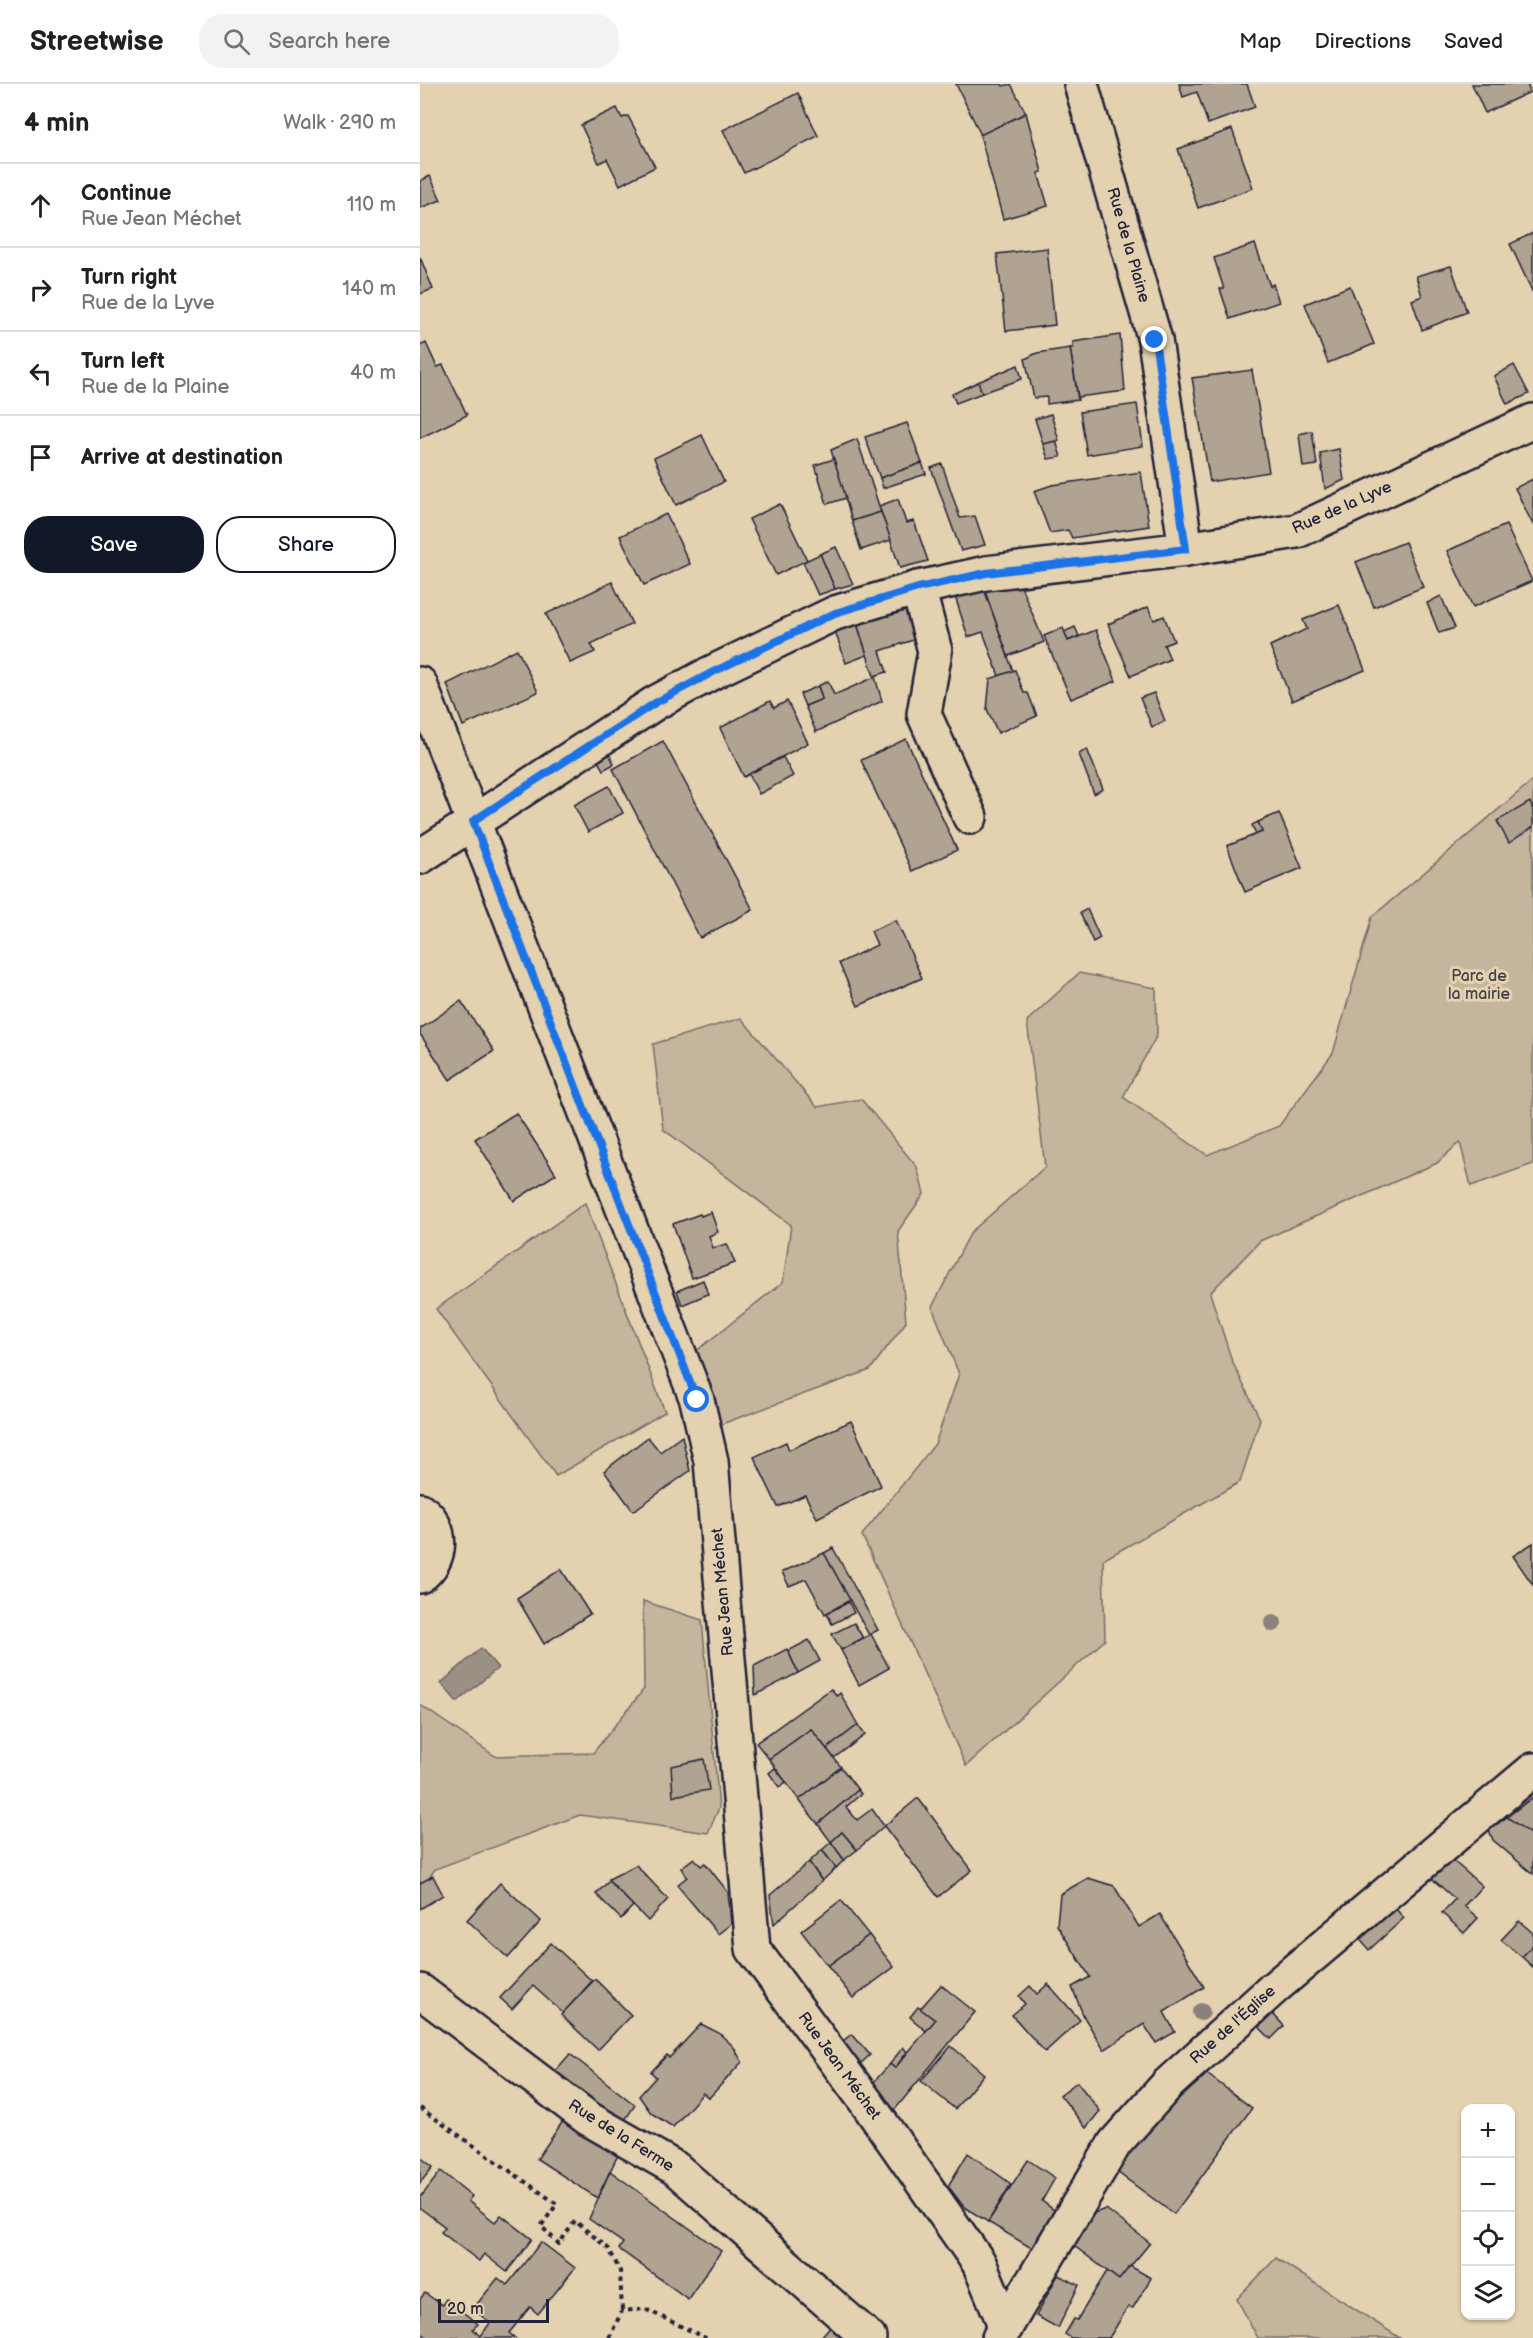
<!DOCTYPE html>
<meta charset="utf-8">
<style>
body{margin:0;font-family:"Balsamiq Sans",sans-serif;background:#f2f2f2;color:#202124}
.controls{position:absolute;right:18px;bottom:18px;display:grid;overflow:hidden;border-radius:12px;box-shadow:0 2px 4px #0004}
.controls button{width:54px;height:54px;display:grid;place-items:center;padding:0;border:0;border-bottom:2px solid #e0e0e0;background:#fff;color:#202124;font:30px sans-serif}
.scale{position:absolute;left:18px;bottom:15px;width:111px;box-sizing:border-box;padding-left:6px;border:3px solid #22223b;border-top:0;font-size:16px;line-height:21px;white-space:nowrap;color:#22223b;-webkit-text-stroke:4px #e3d1af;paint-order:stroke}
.stop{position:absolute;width:18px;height:18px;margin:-14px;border:4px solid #1a73e8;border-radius:50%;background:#fff}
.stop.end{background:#1a73e8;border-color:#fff;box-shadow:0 2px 6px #0008}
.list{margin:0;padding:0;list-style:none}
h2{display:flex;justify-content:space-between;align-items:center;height:78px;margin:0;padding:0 24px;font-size:26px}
h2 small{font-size:20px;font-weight:400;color:#757577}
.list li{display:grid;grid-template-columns:39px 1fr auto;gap:18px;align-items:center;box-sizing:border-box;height:84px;padding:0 24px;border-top:2px solid #e0e0e0}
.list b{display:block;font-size:22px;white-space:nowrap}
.list p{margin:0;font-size:20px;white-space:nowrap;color:#757577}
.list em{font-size:20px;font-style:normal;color:#757577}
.actions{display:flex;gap:12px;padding:18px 24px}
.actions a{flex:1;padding:14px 0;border:2px solid #111827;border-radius:24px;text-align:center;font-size:21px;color:#111827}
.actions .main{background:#111827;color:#fff}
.icon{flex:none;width:33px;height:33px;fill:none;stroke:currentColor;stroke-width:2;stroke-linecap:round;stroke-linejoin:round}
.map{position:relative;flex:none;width:1113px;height:2254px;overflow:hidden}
header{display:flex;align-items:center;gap:36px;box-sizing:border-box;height:84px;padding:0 30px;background:#fff;border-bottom:2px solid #e0e0e0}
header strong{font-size:28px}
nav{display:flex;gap:33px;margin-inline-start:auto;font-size:21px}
.search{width:420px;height:54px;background:#f2f2f2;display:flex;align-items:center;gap:15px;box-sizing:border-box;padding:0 21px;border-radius:24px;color:#757577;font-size:22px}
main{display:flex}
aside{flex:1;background:#fff}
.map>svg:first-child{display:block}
.green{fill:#c4b59c;stroke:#736c6c;stroke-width:1.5}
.water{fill:#9b9084;stroke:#6b6467;stroke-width:1.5}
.building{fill:#b0a391;stroke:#22223b;stroke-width:1.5}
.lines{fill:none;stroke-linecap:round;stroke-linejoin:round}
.minor-casing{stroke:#22223b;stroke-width:38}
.path{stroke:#22223b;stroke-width:4;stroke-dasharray:4.5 4.5;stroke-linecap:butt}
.minor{stroke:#e3d1af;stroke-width:33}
.tree{fill:#8a817a}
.route{stroke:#1a73e8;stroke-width:8}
.labels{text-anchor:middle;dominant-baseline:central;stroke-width:6;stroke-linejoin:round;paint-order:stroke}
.street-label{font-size:16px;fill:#22223b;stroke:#e3d1af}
.park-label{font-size:16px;fill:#423f4e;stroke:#e3d1af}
</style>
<header>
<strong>Streetwise</strong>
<div class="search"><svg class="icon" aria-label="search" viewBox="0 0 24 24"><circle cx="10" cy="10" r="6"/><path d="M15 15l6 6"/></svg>Search here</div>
<nav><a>Map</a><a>Directions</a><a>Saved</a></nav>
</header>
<main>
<aside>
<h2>4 min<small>Walk · 290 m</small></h2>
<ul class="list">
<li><svg class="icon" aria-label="ahead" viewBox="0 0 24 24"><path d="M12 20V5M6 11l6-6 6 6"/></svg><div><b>Continue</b><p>Rue Jean Méchet</p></div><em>110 m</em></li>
<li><svg class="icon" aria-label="right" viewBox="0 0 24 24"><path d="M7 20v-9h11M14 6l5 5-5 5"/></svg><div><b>Turn right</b><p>Rue de la Lyve</p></div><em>140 m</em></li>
<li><svg class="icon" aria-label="left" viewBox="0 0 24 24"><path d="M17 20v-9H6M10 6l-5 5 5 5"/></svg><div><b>Turn left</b><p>Rue de la Plaine</p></div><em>40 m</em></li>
<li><svg class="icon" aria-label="arrive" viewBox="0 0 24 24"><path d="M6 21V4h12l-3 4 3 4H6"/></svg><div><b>Arrive at destination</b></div></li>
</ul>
<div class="actions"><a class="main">Save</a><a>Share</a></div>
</aside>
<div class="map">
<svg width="1113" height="2254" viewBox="0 0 1113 2254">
<rect width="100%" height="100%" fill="#e3d1af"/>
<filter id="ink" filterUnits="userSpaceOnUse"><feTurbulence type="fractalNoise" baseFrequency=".0167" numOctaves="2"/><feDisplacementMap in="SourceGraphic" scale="12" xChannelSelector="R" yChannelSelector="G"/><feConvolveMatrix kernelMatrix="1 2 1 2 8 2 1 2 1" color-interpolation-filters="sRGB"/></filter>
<g filter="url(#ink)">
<g class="green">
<polygon points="1113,696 1113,1080 1051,1102 1040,1058 1017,1079 840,1157 790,1209 812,1277 840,1335 820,1398 683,1476 685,1556 546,1682 442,1451 515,1360 539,1290 512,1223 551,1148 625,1083 607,937 659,889 736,904 737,951 703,1013 787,1071 859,1042 913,969 952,833"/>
<polygon points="321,934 397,1023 441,1015 497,1083 504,1110 478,1147 486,1238 450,1286 296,1342 264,1277 363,1198 371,1141 243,1045 233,960"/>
<polygon points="165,1119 245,1328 136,1392 16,1225"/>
<polygon points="223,1517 282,1536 299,1724 288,1749 160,1731 15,1785 0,1808 0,1621 75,1672 173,1669 224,1605"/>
<polygon points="856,2174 980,2254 838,2254 817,2215"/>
</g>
<polygon class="water" points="61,1564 78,1584 37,1618 21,1599"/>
<g class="building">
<polygon points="536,0 582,0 583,2 591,0 606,29 561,51"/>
<polygon points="759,0 827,0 835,23 788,40 777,8 763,13"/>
<polygon points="1052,0 1107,0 1110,8 1065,29"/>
<polygon points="378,9 398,52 324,89 303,46"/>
<polygon points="197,24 202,34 208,32 235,83 200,101 187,75 179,79 161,41"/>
<polygon points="606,29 622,88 618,89 628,122 583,135 560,51"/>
<polygon points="812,45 833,104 778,124 758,65"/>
<polygon points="10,92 21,116 0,124 0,97"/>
<polygon points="1113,149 1113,206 1112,207 1090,160"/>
<polygon points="835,160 850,202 853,200 859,218 810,235 800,205 804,205 794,174"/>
<polygon points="627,164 635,241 586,247 577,170"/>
<polygon points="0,173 13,205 0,210"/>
<polygon points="1031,182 1047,228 1002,246 992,216 1002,212 996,192"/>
<polygon points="930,202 954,260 908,279 885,220"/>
<polygon points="700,251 705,307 658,313 650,264 653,264 653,258"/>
<polygon points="6,259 17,283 23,281 47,331 0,354 0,262"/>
<polygon points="650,264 658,316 627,320 627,313 614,314 605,275 617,269"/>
<polygon points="598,281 602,295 562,309 558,298"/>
<polygon points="1094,281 1109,310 1087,320 1074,292"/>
<polygon points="832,286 849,388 790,398 772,294"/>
<polygon points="558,298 562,309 536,319 532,310"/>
<polygon points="717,320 723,362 667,371 660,328"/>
<polygon points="631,330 639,357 623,360 615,335"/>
<polygon points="487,339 502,379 460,394 445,353"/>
<polygon points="892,347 897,381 883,383 879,350"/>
<polygon points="282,351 304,398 256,421 234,374"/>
<polygon points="437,355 461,428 432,437 411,366"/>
<polygon points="636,357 641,373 628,375 623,360"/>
<polygon points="919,365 924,396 905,405 900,369"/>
<polygon points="414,375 426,414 407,420 395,381"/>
<polygon points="502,379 506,390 463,404 460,394"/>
<polygon points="522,380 540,434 555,432 565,461 541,467 511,384"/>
<polygon points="721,388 729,442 652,454 648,446 630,449 614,407 632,401"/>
<polygon points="1113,395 1113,441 1095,404"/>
<polygon points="478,415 486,439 494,437 508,477 480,484 459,422"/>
<polygon points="360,420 387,476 356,491 329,435"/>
<polygon points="461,428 471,456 441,466 432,437"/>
<polygon points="246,430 270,480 224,501 200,452"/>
<polygon points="1086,441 1112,497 1053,523 1027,467"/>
<polygon points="985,458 1003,503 954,523 936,478"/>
<polygon points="416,463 433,500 415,505 400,470"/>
<polygon points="400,470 415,505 398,511 383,478"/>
<polygon points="598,495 624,558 588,572 563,502"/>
<polygon points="192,498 212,540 171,560 175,568 150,579 126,530"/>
<polygon points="563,502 593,587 579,592 563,548 548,553 534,509"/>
<polygon points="1021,512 1035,544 1019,549 1007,519"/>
<polygon points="919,521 945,586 872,617 850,562 887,545 883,536"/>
<polygon points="486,523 496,555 460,567 467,588 454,592 437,540"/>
<polygon points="728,523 734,536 744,532 754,557 744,561 750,575 711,592 688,540"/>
<polygon points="437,540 447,571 426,579 415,547"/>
<polygon points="655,543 659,552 648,557 644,548"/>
<polygon points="643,544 648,557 676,546 696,597 651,615 624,552"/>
<polygon points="97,565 118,608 43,642 27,600"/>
<polygon points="595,586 604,609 608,609 617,632 578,649 567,625 570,595"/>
<polygon points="455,593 462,617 396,648 385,622 402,615 398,602 408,597 414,611"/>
<polygon points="398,602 402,615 385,622 380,610"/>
<polygon points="734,609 745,637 732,643 720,614"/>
<polygon points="350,617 354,624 367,617 388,659 324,693 300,644"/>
<polygon points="486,655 537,766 492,787 441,676"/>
<polygon points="243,657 333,826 280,854 193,685"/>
<polygon points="667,665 683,705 674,710 659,670"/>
<polygon points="189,669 194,680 183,686 178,677"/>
<polygon points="363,673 373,692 339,710 329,690"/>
<polygon points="189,702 203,729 168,748 154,721"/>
<polygon points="1110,718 1113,726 1113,743 1089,759 1077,737"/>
<polygon points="859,729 882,784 825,808 807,762 842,748 838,738"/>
<polygon points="838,738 842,748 836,750 832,741"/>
<polygon points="667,825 680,854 673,858 660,829"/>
<polygon points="476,836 502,894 438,922 419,879 457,861 451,847"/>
<polygon points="41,917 74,967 30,996 0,950 0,945"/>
<polygon points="96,1029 136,1090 94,1117 55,1055"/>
<polygon points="291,1128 298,1148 289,1152 293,1164 307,1160 315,1179 272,1194 253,1140 280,1130 281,1132"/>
<polygon points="283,1196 288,1210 262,1221 257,1207"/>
<polygon points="431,1337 461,1402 397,1434 385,1411 358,1423 334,1373 366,1358 369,1366"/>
<polygon points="262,1352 270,1387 213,1427 184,1387 228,1353 240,1368"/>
<polygon points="1113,1459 1113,1501 1093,1472"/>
<polygon points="413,1464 458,1546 449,1551 404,1469"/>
<polygon points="404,1469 430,1516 405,1530 386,1495 369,1502 362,1488"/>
<polygon points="141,1485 170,1530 124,1560 97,1514"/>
<polygon points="429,1518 434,1529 412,1540 407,1529"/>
<polygon points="434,1539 443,1554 421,1566 412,1550"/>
<polygon points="451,1550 469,1584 439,1601 421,1566"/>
<polygon points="389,1556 400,1577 378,1589 368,1567"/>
<polygon points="367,1565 378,1589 335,1611 334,1582"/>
<polygon points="411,1605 417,1612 420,1609 438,1641 407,1665 391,1645 349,1675 336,1659"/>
<polygon points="438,1641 445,1651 414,1674 407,1665"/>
<polygon points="391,1645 421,1683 379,1716 349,1675"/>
<polygon points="284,1675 289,1706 253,1712 251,1682"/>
<polygon points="421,1683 438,1706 398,1740 379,1716"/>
<polygon points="355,1684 366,1698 359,1703 349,1689"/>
<polygon points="438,1706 441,1710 426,1723 437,1736 452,1725 464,1742 437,1766 422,1748 411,1758 398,1740"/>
<polygon points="1113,1713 1113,1752 1087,1733"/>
<polygon points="498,1714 552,1786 518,1813 464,1742"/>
<polygon points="1087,1733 1113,1752 1113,1790 1073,1756 1069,1746"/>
<polygon points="422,1748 437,1766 424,1776 411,1758"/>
<polygon points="411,1758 424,1776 416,1784 402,1766"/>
<polygon points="402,1766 416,1784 402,1797 389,1778"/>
<polygon points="274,1774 281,1782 285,1779 308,1808 311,1840 298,1850 257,1801 267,1793 261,1784"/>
<polygon points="1030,1774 1062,1802 1044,1822 1058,1834 1044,1849 1022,1829 1035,1815 1008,1791"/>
<polygon points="389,1778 402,1797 354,1840 350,1811"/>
<polygon points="216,1781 248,1815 228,1837 189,1797 189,1795"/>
<polygon points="13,1792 23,1811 0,1825 0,1799"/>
<polygon points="668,1794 694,1802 719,1843 740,1830 784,1903 744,1928 755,1948 736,1959 724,1940 684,1966 664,1933 652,1903 670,1893 637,1841 640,1810"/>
<polygon points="189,1797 213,1822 201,1835 176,1810"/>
<polygon points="80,1799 121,1837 88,1874 47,1836"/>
<polygon points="421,1816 449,1851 408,1882 381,1847"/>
<polygon points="973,1822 984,1834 949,1866 938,1853"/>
<polygon points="1099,1837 1113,1849 1113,1861 1102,1873 1081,1856"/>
<polygon points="449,1851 474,1883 433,1914 408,1882"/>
<polygon points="131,1859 172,1897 143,1929 113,1902 92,1925 80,1914"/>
<polygon points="1113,1861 1113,1883 1102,1873"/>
<polygon points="175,1895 211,1931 178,1966 141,1931"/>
<polygon points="628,1900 660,1936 625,1968 592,1931 605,1920 599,1912 610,1902 617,1910"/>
<polygon points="521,1901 555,1928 472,2029 451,2001 470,1980 475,1984 515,1936 500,1925"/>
<polygon points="498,1923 515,1936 506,1947 490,1933"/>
<polygon points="853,1930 864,1942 851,1955 839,1943"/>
<polygon points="281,1940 299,1949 313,1962 322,1978 289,2014 283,2009 253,2043 231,2029 219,2012 236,1993 231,1988 247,1971 249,1974"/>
<polygon points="432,1950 450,1971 437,1983 419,1960"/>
<polygon points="531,1962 564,1990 535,2025 501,1997"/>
<polygon points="483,1963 487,1968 475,1984 470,1980"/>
<polygon points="150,1970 215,2021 203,2039 128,1995"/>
<polygon points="787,1990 832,2024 754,2130 693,2085 717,2054"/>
<polygon points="657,1998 680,2027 666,2044 640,2011"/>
<polygon points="145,2034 198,2071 177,2114 117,2075"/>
<polygon points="548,2069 591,2100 568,2138 544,2123 528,2102"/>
<polygon points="0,2073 13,2083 0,2099"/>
<polygon points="608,2076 635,2094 622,2117 635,2127 613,2165 568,2138"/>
<polygon points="21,2087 52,2112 48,2117 75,2138 81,2131 112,2155 87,2188 64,2170 59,2177 21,2148 25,2143 0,2124 0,2114"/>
<polygon points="190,2087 301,2167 268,2215 199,2165 203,2159 169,2135"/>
<polygon points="686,2125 730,2159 699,2196 653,2161 668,2131"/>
<polygon points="121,2158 155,2184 118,2230 110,2223 89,2249 95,2254 8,2254 3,2250 0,2254 0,2215 5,2209 22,2221 26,2215 58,2240 53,2245 61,2252 70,2239 53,2225 78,2194 87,2201"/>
<polygon points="710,2182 731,2194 713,2224 708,2223 689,2254 651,2254 645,2250 654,2235 657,2236 687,2187 699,2196"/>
<polygon points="638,2191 659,2201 638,2244 616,2232"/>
<polygon points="415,2237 435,2254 400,2254"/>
</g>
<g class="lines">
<defs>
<g id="minor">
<polyline points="661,0 735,256 766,465"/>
<polyline points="498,504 515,567 504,630 550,733"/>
<polyline points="0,600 277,1316 291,1377 333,1865 447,2019 559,2179 586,2243"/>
<polyline points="0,773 235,619 293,588 415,529 498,504 566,489 766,465 877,447 1113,337"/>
<path d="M 0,1426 C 24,1442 23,1476 0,1492"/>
<polyline points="0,1907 169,2035 255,2084 449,2254"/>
<polyline points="579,2254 695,2059 748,2000 854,1904 1113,1686"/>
</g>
</defs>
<use href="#minor" class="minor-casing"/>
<g class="path">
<polyline points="0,2024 137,2120 121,2142 139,2160 155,2137 189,2165 200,2187 202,2227"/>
<polyline points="189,2254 202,2227 225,2225 286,2254"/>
</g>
<use href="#minor" class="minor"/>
</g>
<g class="tree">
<circle cx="853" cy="1539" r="9"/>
<circle cx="781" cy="1928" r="9"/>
</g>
</g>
<g class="lines" filter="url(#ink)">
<polyline class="route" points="277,1316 53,737 235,619 293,588 415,529 498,504 566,489 766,465 735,256"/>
</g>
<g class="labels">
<g class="street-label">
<text transform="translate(708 161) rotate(74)">Rue de la Plaine</text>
<text transform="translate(922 424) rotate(-24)">Rue de la Lyve</text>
<text transform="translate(303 1508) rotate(-95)">Rue Jean Méchet</text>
<text transform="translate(813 1941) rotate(-42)">Rue de l'Église</text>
<text transform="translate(419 1982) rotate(54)">Rue Jean Méchet</text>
<text transform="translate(201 2052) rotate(32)">Rue de la Ferme</text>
</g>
<g class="park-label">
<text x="1059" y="892">Parc de<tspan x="1059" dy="18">la mairie</tspan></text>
</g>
</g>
</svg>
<div class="controls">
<button>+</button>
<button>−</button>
<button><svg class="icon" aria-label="locate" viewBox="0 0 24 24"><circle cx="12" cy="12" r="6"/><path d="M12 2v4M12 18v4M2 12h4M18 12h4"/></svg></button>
<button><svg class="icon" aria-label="layers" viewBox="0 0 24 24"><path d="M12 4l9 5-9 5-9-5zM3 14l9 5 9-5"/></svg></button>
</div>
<div class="scale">20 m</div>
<div class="stop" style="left:277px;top:1316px"></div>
<div class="stop end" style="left:735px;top:256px"></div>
</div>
</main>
